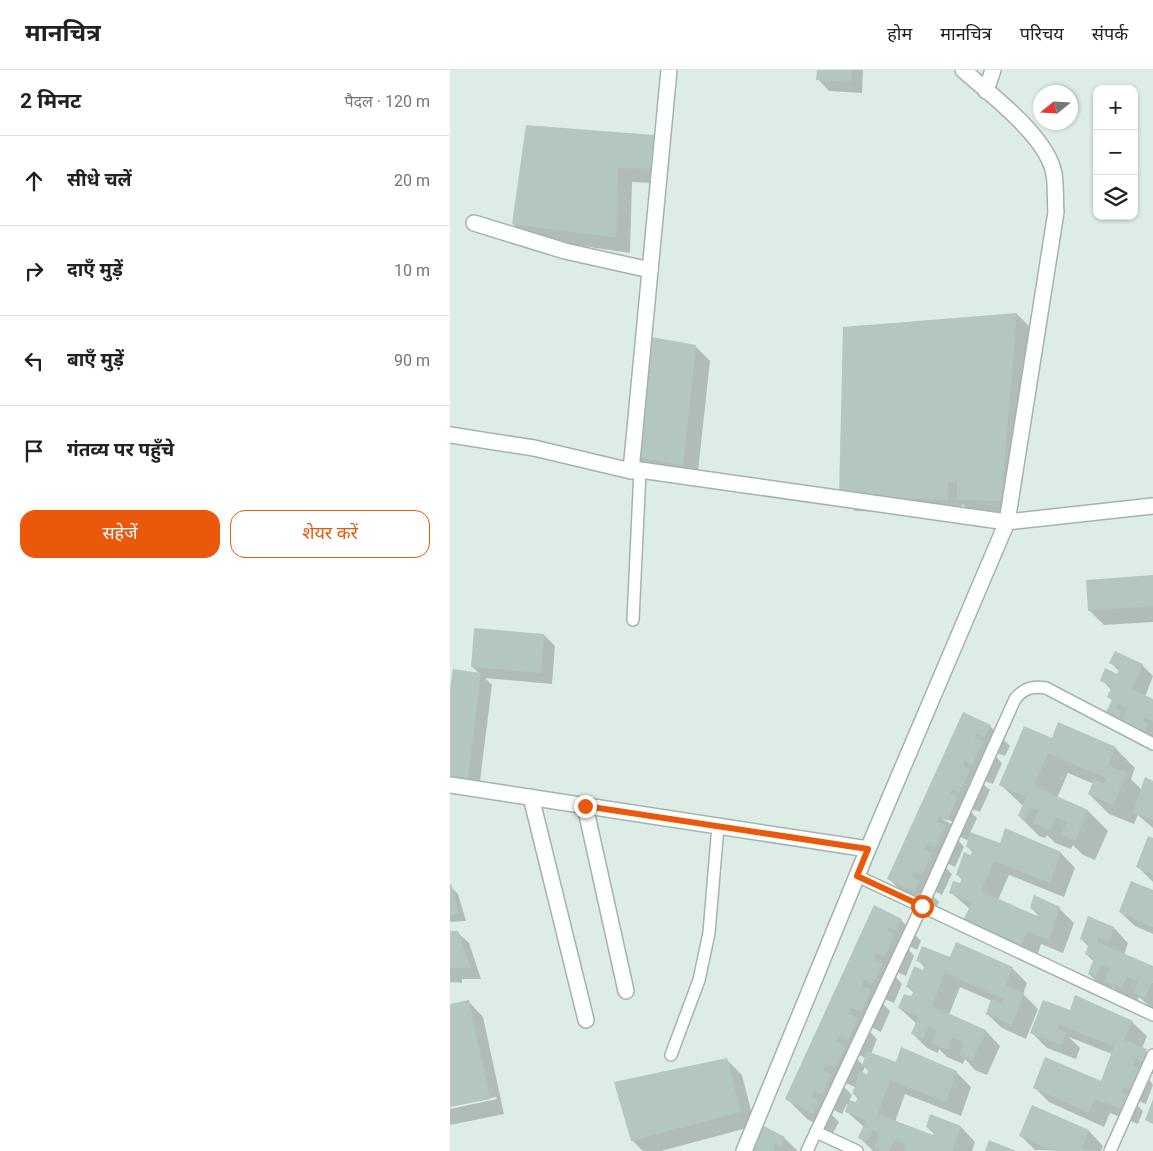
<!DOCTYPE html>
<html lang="hi">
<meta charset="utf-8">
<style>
body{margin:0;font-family:Roboto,"Noto Sans Devanagari",sans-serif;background:#f6f6f6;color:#202124}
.controls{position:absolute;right:15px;top:15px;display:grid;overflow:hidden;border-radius:10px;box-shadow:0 1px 4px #0004}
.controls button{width:45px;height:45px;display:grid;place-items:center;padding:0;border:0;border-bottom:1px solid #e0e0e0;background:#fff;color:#202124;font:25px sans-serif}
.compass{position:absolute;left:583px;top:15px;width:45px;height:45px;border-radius:50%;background:#fff;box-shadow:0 1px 4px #0004;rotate:252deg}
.stop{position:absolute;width:15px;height:15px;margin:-11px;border:4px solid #ea580c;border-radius:50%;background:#fff}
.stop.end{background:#ea580c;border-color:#fff;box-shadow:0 1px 5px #0008}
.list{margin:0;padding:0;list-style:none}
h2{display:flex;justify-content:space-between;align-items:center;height:65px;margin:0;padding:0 20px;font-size:21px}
h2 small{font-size:16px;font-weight:400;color:#757577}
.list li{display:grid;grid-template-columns:32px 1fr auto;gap:15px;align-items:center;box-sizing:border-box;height:90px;padding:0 20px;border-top:1px solid #e0e0e0}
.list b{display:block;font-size:19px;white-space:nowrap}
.list em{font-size:16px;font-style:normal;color:#757577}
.actions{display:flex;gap:10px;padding:15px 20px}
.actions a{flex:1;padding:11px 0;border:1px solid #ea580c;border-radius:15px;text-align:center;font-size:18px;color:#ea580c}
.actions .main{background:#ea580c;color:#fff}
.icon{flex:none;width:28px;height:28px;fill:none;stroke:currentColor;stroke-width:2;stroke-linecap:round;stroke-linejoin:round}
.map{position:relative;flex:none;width:703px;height:1081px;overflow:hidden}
header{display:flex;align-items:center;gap:30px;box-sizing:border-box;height:70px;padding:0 25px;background:#fff;border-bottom:1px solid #e0e0e0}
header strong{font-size:24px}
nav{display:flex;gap:28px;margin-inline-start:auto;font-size:18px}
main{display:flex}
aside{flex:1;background:#fff}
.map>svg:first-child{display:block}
.shadow{fill:#0003;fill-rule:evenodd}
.building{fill:#b3c6bf}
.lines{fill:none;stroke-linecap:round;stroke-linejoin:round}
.service-casing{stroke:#a1b4ad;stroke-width:14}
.minor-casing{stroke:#a1b4ad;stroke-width:18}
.service{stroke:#fff;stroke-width:11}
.minor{stroke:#fff;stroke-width:15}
.route{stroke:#ea580c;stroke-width:6}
</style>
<header>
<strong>मानचित्र</strong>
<nav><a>होम</a><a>मानचित्र</a><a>परिचय</a><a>संपर्क</a></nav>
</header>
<main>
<aside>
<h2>2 मिनट<small>पैदल · 120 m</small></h2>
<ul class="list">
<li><svg class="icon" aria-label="ahead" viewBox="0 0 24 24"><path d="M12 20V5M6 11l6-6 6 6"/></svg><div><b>सीधे चलें</b></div><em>20 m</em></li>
<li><svg class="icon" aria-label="right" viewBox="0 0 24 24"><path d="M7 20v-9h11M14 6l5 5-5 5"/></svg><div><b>दाएँ मुड़ें</b></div><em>10 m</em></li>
<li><svg class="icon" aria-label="left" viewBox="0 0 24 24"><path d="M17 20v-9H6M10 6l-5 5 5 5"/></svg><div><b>बाएँ मुड़ें</b></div><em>90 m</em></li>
<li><svg class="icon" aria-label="arrive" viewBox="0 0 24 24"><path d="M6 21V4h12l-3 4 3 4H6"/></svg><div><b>गंतव्य पर पहुँचे</b></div></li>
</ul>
<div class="actions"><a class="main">सहेजें</a><a>शेयर करें</a></div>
</aside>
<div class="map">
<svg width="703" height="1081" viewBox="0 0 703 1081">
<rect width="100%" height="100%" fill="#deece6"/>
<g class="shadow">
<polygon points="368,0 413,0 412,23 379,21 368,9"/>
<polygon points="204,66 219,81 217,114 182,112 180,183 78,168 63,154"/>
<polygon points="567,244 581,258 566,446 523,444 512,434 512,444 405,441 390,427"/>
<polygon points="246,277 260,291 247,410 201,400 186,386"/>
<polygon points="703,506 703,552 654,555 639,540"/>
<polygon points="94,565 105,576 102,614 35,608 42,615 29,719 0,713 0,629 29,603 22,597"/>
<polygon points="661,593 692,595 703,606 695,627 703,631 703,671 668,654 657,642 663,631 659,627 661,620 652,610 668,605 670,602"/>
<path d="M 514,644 L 540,656 L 560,676 L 555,686 L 547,683 L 545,686 L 552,693 L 543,714 L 535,711 L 533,714 L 540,720 L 530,742 L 522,739 L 521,742 L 527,748 L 520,763 L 550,774 L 611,783 L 625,798 L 614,827 L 559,805 L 548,830 L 592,849 L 581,838 L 609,838 L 624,853 L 613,883 L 591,874 L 586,889 L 529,866 L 520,839 L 500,822 L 511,815 L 512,810 L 507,804 L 523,783 L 517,776 L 519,771 L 509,766 L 508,770 L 514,777 L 505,797 L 497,793 L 495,797 L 502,804 L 492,825 L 484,821 L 482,825 L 489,832 L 485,841 L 459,829 L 439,809 ZM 493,748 L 503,752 L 502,754 L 493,750 Z"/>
<polygon points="602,669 665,678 685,698 681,709 692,720 703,712 703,758 688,745 684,754 659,744 639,724 644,714 618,703 607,728 638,741 658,761 645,790 633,785 623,775 621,779 605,773 597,765 595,768 589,766 569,746 573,736 551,715"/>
<polygon points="703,770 703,812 687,796"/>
<polygon points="0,816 8,824 16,851 0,852"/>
<polygon points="703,822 703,864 685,856 670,842"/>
<path d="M 424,836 L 451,850 L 471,871 L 467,880 L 459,876 L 458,879 L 464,886 L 456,906 L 446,902 L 445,906 L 452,914 L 444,933 L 435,929 L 433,934 L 440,941 L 431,962 L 421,957 L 420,962 L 427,969 L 421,984 L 446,993 L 506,1002 L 521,1017 L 511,1046 L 455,1024 L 445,1052 L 487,1067 L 477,1057 L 511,1057 L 525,1072 L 522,1081 L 423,1081 L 410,1068 L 414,1057 L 396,1041 L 399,1035 L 397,1034 L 392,1044 L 384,1040 L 382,1045 L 389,1052 L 383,1063 L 357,1049 L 337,1029 ZM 409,985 L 416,988 L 413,995 L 407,989 ZM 415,997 L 419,1002 L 418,1005 L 412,1003 ZM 396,1013 L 405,1017 L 403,1023 L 408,1029 L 407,1034 L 399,1031 L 402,1025 L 394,1017 Z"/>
<polygon points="664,858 678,873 674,885 703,897 703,939 689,927 687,932 671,926 663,917 661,921 654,919 639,904 644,892 636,884 639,877 631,869"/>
<polygon points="0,862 7,862 19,873 31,909 12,909 12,913 0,912"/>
<polygon points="501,889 562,898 577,913 573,924 588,939 576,969 552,958 537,944 542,931 510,917 499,945 536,961 550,976 537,1005 525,1000 515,989 513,994 497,987 489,979 488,983 477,978 462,963 467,954 449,938 462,928 464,923 458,917 475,898 468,890"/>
<polygon points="19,932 33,947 54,1044 0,1055 0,1039 47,1029 46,1027 0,1036 0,936"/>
<polygon points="620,942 682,952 697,966 692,978 703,987 703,1004 700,1003 698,1008 703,1015 696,1034 688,1031 687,1035 693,1041 688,1054 660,1043 654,1057 599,1032 585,1018 651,1012 662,984 619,967 630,978 626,989 597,978 582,963"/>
<polygon points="277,990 292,1005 305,1056 211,1081 193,1081 182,1070"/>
<polygon points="582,1036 639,1061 653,1076 651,1081 585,1080 570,1065"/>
<polygon points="334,1068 348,1081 299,1081"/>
</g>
<g class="building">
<polygon points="367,0 402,0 401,12 366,10"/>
<polygon points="76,55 204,65 203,99 168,98 166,168 62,154"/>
<polygon points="567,243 551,431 507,430 507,412 498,412 498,430 389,427 393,257"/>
<polygon points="196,266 246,275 233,396 185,386"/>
<polygon points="703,505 703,536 638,541 636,510"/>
<polygon points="24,558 94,564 91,603 21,597"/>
<polygon points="665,581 693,594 682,619 703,629 703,652 695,648 693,651 698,654 695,662 672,650 678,638 668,633 666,638 672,641 668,649 656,642 662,630 657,627 662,616 650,611 655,598 667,604 670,598 659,593"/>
<polygon points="3,599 31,603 18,708 0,706 0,619"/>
<polygon points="513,642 541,655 535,667 526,664 525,668 533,672 522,695 515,691 513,695 520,699 509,723 502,720 500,723 508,727 497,751 489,747 487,752 495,755 485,778 476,774 474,779 482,783 472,805 464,802 461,807 470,811 464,822 437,809"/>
<polygon points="608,652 666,677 658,695 677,703 663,735 638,724 644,709 654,714 656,708 598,683 584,716 638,740 625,771 611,765 617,752 606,748 600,760 583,753 589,740 580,737 575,749 568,746 576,727 549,715 574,656 602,668"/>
<polygon points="695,707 703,711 703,750 683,742"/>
<polygon points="555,758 611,782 600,813 544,791 531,821 587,846 589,842 580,838 584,825 610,837 599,870 577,861 571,876 513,851 522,832 499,823 503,811 510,813 512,807 506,805 514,782 521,785 523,780 516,777 520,762 550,773"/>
<polygon points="698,766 703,768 703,805 686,797"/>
<polygon points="681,811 703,820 703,857 669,842"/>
<polygon points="0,814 1,814 9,844 0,845"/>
<polygon points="424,835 452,849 447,861 439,857 437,861 445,865 435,887 426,883 424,889 433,893 423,914 414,910 412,916 421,920 411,942 401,938 399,944 408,948 398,970 389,966 386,971 396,976 385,998 376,994 373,1000 382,1004 372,1025 364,1021 361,1027 369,1031 363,1044 335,1029"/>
<polygon points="638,846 664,857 659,872 648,867 647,872 703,896 703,913 701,913 695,928 683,923 688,912 677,907 672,918 655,911 660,899 651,895 646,907 638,904 644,888 635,884 639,873 630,869"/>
<polygon points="0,861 8,861 21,898 0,898"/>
<polygon points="506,872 563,897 556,915 574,923 562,955 536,944 541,929 552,934 554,929 495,903 482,936 536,960 522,991 509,985 514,973 503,968 498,980 481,973 487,961 478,956 473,969 461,964 468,947 448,938 454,924 461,926 464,920 456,917 464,896 473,900 476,894 466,891 472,876 500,887"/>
<polygon points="625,925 683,951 674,970 697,979 692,992 686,989 683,995 689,998 681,1020 673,1017 671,1022 679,1025 673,1040 645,1029 639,1043 583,1018 595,987 651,1011 664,976 609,955 607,959 616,962 611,975 580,963 593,930 620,940"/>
<polygon points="19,930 40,1029 0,1037 0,934"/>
<polygon points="451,977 507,1001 496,1032 440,1010 428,1044 483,1065 485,1061 476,1057 480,1044 511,1056 502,1081 454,1081 456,1075 444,1070 440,1081 434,1081 424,1077 429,1063 422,1060 417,1072 408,1068 416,1050 395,1042 399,1030 406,1032 408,1026 402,1024 410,1001 417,1004 419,999 412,996 417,981 446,992"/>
<polygon points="277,988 291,1042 181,1071 164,1012"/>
<polygon points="703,1029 703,1054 695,1050"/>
<polygon points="582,1035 639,1060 632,1077 640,1081 604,1081 569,1066"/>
<polygon points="310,1054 335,1067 331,1077 325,1074 323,1079 327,1081 298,1081"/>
<polygon points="539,1070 566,1081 535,1081"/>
</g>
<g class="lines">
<defs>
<g id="service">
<polyline points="183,550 190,400"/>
<polyline points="407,806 703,945"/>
<polyline points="221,985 249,910 259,863 268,756"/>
<polyline points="366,1062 407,1081"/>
<path d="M 357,1081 L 472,836 L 565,629 C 574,618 582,616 596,618 L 703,674"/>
<polyline points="660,1081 703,985"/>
</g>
<g id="minor">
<polyline points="536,21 543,0"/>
<polyline points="24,153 115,181 200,200"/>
<polyline points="0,365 84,378 181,401 190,400 557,452 703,436"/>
<polyline points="181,401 219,0"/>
<polyline points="0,715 418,779"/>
<polyline points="81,727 136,950"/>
<polyline points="135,736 176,921"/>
<path d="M 294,1081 L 418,779 L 557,452 L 606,142 C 605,130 606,116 604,104 C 598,67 540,24 513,0"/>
</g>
</defs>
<use href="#service" class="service-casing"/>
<use href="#minor" class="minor-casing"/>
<use href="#service" class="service"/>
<use href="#minor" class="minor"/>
</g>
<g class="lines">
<polyline class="route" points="135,736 418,779 407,806 472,836"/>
</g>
</svg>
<div class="controls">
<button>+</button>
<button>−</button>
<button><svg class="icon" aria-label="layers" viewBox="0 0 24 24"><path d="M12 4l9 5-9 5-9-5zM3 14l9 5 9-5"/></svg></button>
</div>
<svg class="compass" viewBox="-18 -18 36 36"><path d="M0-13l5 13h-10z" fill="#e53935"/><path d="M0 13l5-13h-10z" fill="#757577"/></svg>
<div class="stop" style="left:472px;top:836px"></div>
<div class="stop end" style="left:135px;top:736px"></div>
</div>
</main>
